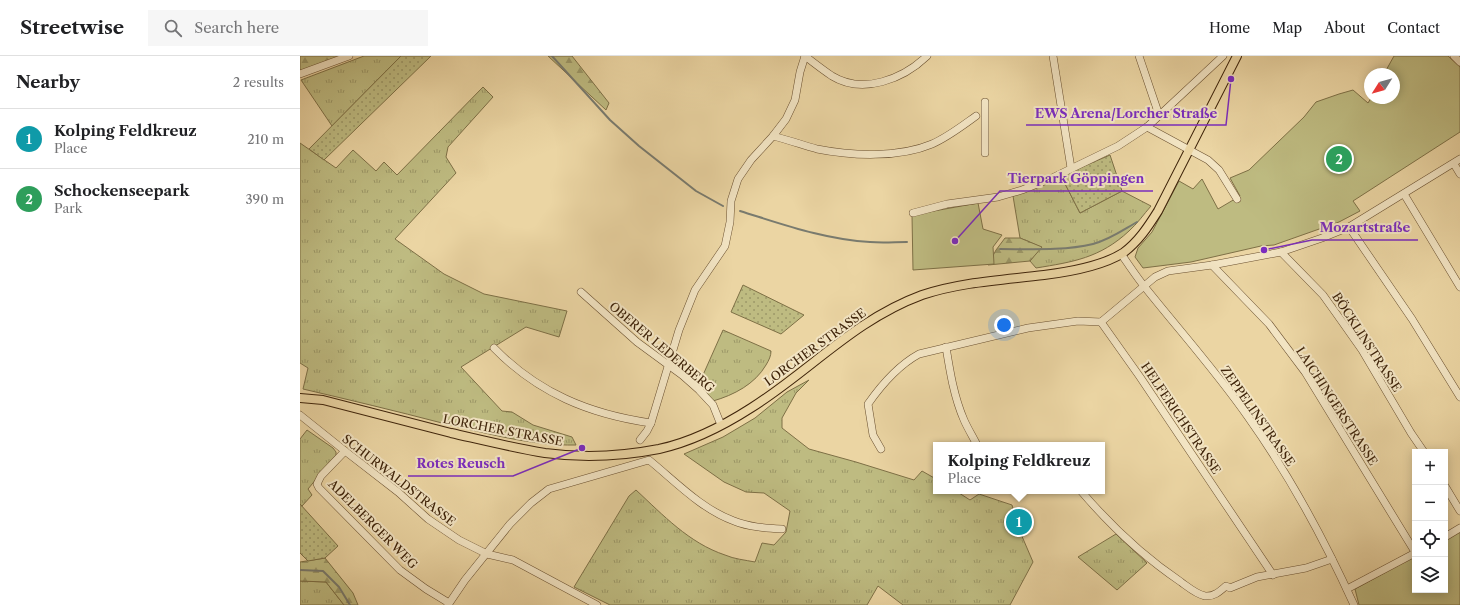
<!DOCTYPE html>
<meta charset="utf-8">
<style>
body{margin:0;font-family:"Libre Caslon Text",serif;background:#f6f6f6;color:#202124}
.controls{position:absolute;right:12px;bottom:12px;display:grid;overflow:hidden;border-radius:0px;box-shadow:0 2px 10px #0003}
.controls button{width:36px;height:36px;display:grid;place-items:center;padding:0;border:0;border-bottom:1px solid #e0e0e0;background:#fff;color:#202124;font:20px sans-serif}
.compass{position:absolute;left:1064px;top:12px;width:36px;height:36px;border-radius:50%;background:#fff;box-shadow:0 2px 10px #0003;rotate:233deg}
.you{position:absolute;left:704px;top:269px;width:14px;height:14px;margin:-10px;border:3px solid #fff;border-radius:50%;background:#1a73e8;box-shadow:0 0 0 6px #1a73e833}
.badge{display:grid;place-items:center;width:26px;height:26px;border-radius:50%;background:#8f2418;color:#fff;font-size:13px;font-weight:700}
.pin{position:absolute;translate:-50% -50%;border:2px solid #fff;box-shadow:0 1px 4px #0006}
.popup{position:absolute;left:633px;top:386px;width:172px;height:52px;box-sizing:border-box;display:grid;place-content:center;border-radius:0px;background:#fff;filter:drop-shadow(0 1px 3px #0005);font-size:13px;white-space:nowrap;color:#757577}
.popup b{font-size:15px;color:#202124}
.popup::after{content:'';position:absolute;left:50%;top:100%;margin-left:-8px;border:8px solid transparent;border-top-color:#fff}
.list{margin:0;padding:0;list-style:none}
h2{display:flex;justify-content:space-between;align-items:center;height:52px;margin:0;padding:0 16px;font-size:17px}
h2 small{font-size:13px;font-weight:400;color:#757577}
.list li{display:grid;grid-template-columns:26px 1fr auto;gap:12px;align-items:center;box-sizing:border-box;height:60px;padding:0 16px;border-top:1px solid #e0e0e0}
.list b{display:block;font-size:15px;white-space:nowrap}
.list p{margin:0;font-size:13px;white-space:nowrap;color:#757577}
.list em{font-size:13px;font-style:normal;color:#757577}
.icon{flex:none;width:22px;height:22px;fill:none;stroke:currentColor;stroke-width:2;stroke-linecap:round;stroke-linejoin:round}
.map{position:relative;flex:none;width:1160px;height:549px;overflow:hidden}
header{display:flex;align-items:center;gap:24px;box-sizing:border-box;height:56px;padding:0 20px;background:#fff;border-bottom:1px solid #e0e0e0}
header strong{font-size:19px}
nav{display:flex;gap:22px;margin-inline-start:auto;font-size:14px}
.search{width:280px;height:36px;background:#f6f6f6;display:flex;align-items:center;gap:10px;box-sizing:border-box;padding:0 14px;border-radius:0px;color:#757577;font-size:15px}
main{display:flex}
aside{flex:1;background:#fff}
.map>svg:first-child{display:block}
.grass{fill:url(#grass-tufts);stroke:#7e7046}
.forest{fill:url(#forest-firs);stroke:#7e7046}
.park{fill:#bebb81;stroke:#7e7046}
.garden{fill:url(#garden-dots);stroke:#7e7046}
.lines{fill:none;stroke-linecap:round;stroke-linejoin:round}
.stream{stroke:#797b6f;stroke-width:2}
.minor-casing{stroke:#6a5030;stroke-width:8}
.major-casing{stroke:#3f240a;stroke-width:10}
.minor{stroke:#f2e4c3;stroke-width:7}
.major{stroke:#ebd5a3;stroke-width:8}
.labels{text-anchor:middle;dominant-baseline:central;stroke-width:4;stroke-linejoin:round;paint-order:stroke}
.street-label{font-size:12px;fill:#3f240a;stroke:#f2e4c3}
.leader{fill:none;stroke:#7b2cbf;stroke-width:1.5}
.callout-dot{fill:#7b2cbf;stroke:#f2e4c3;stroke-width:1.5}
.callout-label{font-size:13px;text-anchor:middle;font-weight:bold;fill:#7b2cbf;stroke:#f2e4c3;stroke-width:4;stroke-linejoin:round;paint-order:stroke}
</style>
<header>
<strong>Streetwise</strong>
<div class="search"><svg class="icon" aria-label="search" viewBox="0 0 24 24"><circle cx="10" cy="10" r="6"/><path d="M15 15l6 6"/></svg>Search here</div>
<nav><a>Home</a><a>Map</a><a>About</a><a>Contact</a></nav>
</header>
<main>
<aside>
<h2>Nearby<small>2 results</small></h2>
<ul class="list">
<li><span class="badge" style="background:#0f9aa8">1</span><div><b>Kolping Feldkreuz</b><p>Place</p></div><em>210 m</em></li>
<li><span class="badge" style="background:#2e9e5b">2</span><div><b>Schockenseepark</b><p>Park</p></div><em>390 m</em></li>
</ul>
</aside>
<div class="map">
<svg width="1160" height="549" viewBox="0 0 1160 549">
<defs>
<pattern id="grass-tufts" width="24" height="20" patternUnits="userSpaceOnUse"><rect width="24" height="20" fill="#bebb81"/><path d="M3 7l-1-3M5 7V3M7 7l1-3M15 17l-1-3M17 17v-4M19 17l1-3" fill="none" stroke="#9c9868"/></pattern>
<pattern id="forest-firs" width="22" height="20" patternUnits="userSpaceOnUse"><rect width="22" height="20" fill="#bebb81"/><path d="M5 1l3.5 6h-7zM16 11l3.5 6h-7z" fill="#9c9868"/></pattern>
<pattern id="garden-dots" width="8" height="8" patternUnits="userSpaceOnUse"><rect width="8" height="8" fill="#bebb81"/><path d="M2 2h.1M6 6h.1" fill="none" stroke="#9c9868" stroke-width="1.8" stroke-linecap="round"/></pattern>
</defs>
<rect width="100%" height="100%" fill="#ebd5a3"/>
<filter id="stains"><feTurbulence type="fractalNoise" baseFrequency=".005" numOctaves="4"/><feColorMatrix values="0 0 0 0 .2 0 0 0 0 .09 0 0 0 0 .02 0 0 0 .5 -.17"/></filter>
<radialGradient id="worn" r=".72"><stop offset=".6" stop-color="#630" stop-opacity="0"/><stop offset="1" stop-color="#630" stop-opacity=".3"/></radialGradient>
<g class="grass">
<polygon points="64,0 101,0 32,70 1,24"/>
<path d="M 183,31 L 193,41 L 148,91 L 146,101 L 156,117 L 95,183 L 144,218 L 184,238 L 267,255 L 259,281 L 226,271 L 161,311 L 202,355 L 212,356 L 233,369 L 272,381 L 276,389 C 231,390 186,377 142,367 C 96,355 50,344 3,333 L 8,312 L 0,307 L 0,87 L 36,112 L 53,94 L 76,115 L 84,106 L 97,119 Z"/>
<path d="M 761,120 L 780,157 L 822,135 L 851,150 C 844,158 837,168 829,175 C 800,202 773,206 736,212 L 730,205 L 741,191 L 720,182 L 713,140 Z"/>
<path d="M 423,274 L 471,295 C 471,300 469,304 466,309 C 455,328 434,339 413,345 L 399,328 Z"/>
<path d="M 509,324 L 496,337 L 482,362 L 482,372 L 509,393 L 556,406 L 614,424 L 622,415 L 636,423 L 636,435 L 656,435 L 670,444 L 679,438 L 712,449 L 718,471 L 733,506 L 710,549 L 603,549 L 578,530 L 567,549 L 310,549 L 274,531 L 329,440 L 336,434 C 363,459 389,487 425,499 C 434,503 445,504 455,506 L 462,487 L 474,489 L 486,476 L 490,455 L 464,437 L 446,436 L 424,426 L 384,398 L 423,381 L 455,362 L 487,336 Z"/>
<polygon points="7,374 33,392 36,396 36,399 8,433 12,439 2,450 0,448 0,383"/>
<polygon points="816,478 847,507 817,534 778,501"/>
<polygon points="0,525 26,526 44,549 0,549"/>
</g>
<g class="forest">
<polygon points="0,0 49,0 10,14 0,14"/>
<polygon points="248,0 272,0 309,47 306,54"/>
<polygon points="705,182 720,182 742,191 730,205 688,209 696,194"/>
<polygon points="25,502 53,537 58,549 44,549 26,526 0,525 0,506"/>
</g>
<g class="park">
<polygon points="1094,0 1148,0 1160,11 1160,76 1053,145 1060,155 1039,166 974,189 961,190 891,206 843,212 835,201 838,192 852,176 879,125 893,133 902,123 918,153 940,140 930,122 949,114 1004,61 1016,46 1039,38 1053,34 1068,47 1071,42 1094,42 1094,18 1084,18"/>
<polygon points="678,147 683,173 702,179 693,191 694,208 613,214 612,159"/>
<polygon points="1160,475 1160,549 1059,549 1055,533 1115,500 1115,534 1145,534 1145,484"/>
</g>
<g class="garden">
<polygon points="101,0 131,0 24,104 9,93"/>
<polygon points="810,99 822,135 780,157 761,120"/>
<polygon points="443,229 504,259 481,278 431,256"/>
<polygon points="0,448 38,490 25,502 8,505 0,497"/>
</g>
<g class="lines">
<g class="stream">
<polyline points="252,0 310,64 339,90 396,135 423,150"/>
<path d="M 440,155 C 482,168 526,184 570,186 C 583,187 595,186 607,186"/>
<path d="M 700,193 C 729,193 764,195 793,188 C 809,184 823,174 837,166"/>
<polyline points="0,514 23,515 39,531 50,549"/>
</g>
<defs>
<g id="minor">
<path d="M 505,0 C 514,7 523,14 532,20 C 563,39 603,23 627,0"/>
<polyline points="753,0 771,112"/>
<polyline points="839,0 859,59"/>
<polyline points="1154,0 1160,6"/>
<polyline points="0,18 49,0"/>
<polyline points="685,46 685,97"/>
<polyline points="847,71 908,104 919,114 937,143"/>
<path d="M 473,80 C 488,84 503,89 517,93 C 552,100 599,102 632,88 C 648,81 662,70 676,60"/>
<polyline points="1154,108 1160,118"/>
<polyline points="1104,138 1160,231"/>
<polyline points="613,157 647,148 698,141 722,134 752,122 818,90 847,71 923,0"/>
<polyline points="1049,171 1112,263 1160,341"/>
<polyline points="981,196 1023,239 1038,260 1062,294 1111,377 1124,396"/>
<path d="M 821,198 C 829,209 836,220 844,230 C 879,274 916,315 948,361 C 990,420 1024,483 1054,549"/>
<polyline points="912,209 969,268 1005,316 1115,496"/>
<polyline points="281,236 337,286 382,319 399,334 413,349 421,369"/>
<path d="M 646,291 C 650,316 654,341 664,364 C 668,373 673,381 677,389"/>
<path d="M 194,292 C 238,337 289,358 351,367"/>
<polyline points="0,359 45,395 98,436 128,463 159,484 187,498 213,504 297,549"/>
<polyline points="340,384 347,375 351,367 379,274 395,234 425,190 430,166 431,145 438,123 451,104 473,80 486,63 495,44 500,16 505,0"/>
<path d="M 581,393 L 573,379 L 568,348 C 582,328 599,309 619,298 L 728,272 L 778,265 L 801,266"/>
<polyline points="45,395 21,420 17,428 19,432 100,514 126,533 149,547"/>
<polyline points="1145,430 1160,455"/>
<path d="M 781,435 C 810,469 844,501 881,526 C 888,531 896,538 905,540 C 914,541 920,535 926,530 L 930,532 L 957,521 L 1006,512 L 1032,503"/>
<polyline points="1145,481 1160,472"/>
<polyline points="973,519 840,321 801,266 855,221 868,215 912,209 981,196 1022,182 1049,171 1160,103"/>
<polyline points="1047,533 1115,497"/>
<path d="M 148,549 L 165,524 L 210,468 L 231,447 L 249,433 L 349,404 C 375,425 401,453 434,465 C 449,471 465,472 482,473"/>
</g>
<path id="major" d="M 0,342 L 23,344 C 66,355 108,366 151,377 C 182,384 214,392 245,397 C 282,402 323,400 359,393 C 391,386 423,370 451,352 C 510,315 554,264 622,239 C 661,226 703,224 744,219 C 768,216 802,210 823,197 C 838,186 848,171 858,155 L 937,0"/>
</defs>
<use href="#minor" class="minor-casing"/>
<use href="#major" class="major-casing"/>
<use href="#minor" class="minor"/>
<use href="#major" class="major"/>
</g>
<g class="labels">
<g class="street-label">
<text transform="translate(1067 286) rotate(57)">BÖCKLINSTRASSE</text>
<text transform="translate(362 291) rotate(40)">OBERER LEDERBERG</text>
<text transform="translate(515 291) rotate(-36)">LORCHER STRASSE</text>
<text transform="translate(1037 350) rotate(57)">LAICHINGERSTRASSE</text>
<text transform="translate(958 360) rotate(55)">ZEPPELINSTRASSE</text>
<text transform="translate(881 362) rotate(56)">HELFERICHSTRASSE</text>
<text transform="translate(203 374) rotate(11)">LORCHER STRASSE</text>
<text transform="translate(99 424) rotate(38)">SCHURWALDSTRASSE</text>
<text transform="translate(73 468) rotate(45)">ADELBERGER WEG</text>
</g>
</g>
<path class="leader" d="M931 23L926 69H726M655 185L700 135H853M964 194L1012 184H1118M282 392L213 420H108"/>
<g class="callout-dot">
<circle cx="931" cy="23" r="4"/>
<circle cx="655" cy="185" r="4"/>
<circle cx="964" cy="194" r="4"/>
<circle cx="282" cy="392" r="4"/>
</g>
<g class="callout-label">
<text x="826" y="62">EWS Arena/Lorcher Straße</text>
<text x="776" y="127">Tierpark Göppingen</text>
<text x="1065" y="176">Mozartstraße</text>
<text x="161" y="412">Rotes Reusch</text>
</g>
<rect width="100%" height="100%" filter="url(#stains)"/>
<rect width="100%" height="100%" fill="url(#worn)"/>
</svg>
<div class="controls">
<button>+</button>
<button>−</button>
<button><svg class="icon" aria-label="locate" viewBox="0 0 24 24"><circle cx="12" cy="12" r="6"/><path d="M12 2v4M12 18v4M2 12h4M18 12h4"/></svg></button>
<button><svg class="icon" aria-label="layers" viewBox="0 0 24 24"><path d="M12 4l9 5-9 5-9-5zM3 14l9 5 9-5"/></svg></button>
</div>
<svg class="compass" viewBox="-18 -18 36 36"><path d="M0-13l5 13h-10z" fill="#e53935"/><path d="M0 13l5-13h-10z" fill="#757577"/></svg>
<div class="you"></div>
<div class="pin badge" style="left:719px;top:466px;background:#0f9aa8">1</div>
<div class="popup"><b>Kolping Feldkreuz</b>Place</div>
<div class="pin badge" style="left:1039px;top:103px;background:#2e9e5b">2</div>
</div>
</main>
